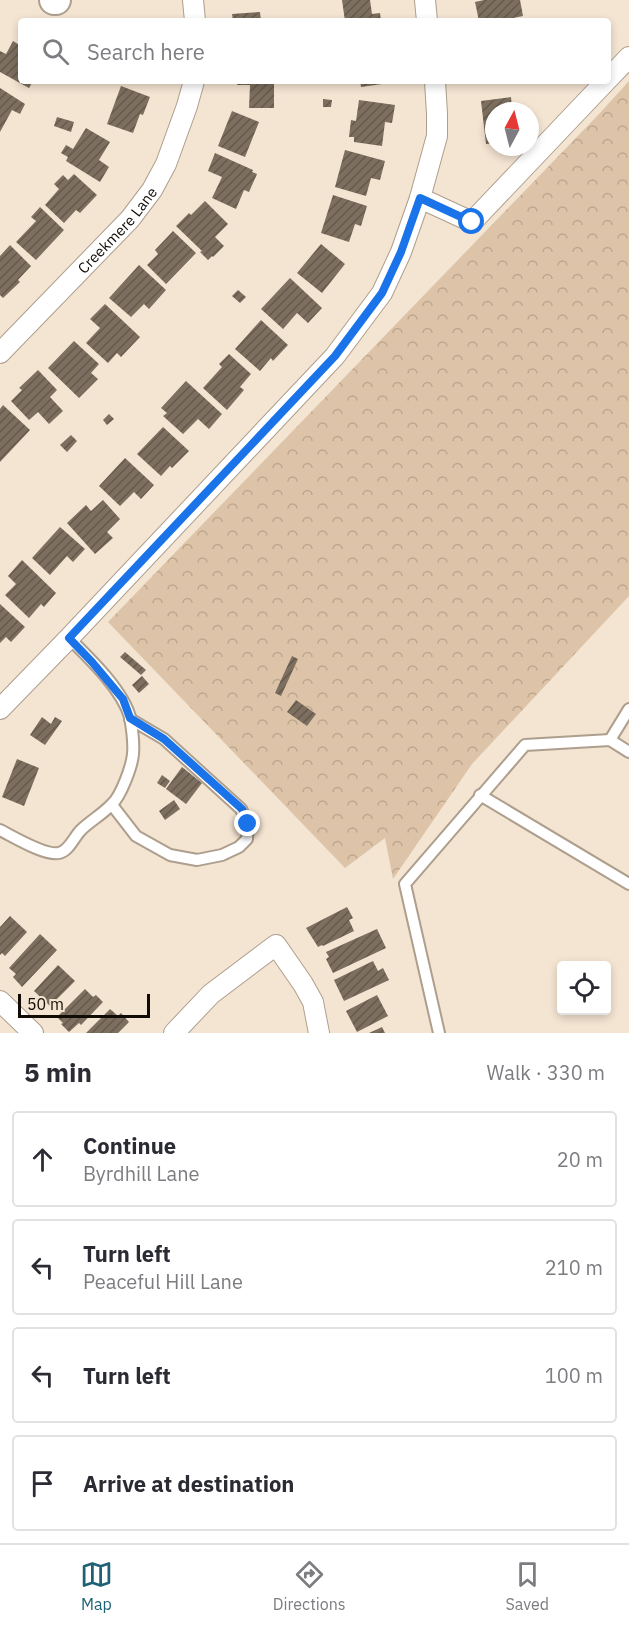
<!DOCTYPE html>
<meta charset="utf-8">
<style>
body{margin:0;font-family:"IBM Plex Sans",sans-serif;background:#f7f7f7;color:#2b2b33}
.controls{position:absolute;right:18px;bottom:18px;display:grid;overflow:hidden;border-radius:6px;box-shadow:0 3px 9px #0003}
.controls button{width:54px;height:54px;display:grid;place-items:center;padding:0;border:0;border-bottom:2px solid #e1e1e2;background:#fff;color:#2b2b33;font:30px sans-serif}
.compass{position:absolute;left:485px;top:102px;width:54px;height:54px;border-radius:50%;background:#fff;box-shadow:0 3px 9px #0003;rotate:7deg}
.scale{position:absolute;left:18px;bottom:15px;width:132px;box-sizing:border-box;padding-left:6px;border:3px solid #100b05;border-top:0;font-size:16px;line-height:21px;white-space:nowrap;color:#100b05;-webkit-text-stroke:4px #f4e4d2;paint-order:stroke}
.stop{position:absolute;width:18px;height:18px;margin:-14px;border:4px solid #1a73e8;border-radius:50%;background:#fff}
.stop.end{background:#1a73e8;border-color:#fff;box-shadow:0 2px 6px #0008}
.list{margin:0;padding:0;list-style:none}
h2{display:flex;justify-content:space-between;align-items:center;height:78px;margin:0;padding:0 24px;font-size:26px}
h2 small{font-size:20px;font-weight:400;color:#7c7c81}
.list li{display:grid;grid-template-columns:39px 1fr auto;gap:18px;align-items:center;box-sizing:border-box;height:96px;margin:0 12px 12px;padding:0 12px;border:2px solid #e1e1e2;border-radius:6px}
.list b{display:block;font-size:22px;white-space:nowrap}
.list p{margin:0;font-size:20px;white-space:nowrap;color:#7c7c81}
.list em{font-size:20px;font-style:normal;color:#7c7c81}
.icon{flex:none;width:33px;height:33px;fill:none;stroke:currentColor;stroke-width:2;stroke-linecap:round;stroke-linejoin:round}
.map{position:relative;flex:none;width:629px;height:1033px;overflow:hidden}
.search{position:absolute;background:#fff;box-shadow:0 3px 9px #0003;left:18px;right:18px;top:18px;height:66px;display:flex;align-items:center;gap:15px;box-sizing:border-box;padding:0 21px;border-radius:6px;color:#7c7c81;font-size:22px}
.sheet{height:510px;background:#fff}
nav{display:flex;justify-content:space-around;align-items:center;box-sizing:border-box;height:84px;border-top:2px solid #e1e1e2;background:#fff;font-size:16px;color:#7c7c81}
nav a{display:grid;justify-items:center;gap:3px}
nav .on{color:#1f6275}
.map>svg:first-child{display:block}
.forest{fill:url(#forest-crowns)}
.building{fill:url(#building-hatch)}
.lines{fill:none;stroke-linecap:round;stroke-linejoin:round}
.lane-casing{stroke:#ae9e8d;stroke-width:14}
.street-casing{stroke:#ae9e8d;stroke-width:22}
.secondary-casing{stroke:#ae9e8d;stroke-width:32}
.lane{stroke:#fff;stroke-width:10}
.street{stroke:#fff;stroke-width:20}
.secondary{stroke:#fff;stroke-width:28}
.route{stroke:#1a73e8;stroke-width:8}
.labels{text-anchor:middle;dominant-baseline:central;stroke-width:6;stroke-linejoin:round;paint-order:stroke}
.street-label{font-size:15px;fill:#100b05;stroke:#f4e4d2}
</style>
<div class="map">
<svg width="629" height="1033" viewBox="0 0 629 1033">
<defs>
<pattern id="forest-crowns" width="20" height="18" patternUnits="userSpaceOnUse" patternTransform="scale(1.5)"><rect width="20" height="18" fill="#ddc4a8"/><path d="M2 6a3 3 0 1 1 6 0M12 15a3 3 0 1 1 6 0" fill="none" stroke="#bda78f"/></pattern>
<pattern id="building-hatch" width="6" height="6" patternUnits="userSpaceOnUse" patternTransform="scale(1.5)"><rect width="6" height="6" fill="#7d6f5f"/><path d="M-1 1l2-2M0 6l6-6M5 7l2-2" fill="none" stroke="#65594c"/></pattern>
</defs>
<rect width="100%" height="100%" fill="#f4e4d2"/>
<polygon class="forest" points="629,81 629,596 472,764 393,879 385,838 345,868 108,622 599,114"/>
<g class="building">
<polygon points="342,0 370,0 372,14 380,13 381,21 345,21"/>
<polygon points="484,0 520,0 523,16 497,21 479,21 475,2"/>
<polygon points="260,12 261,21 233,21 232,14"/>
<polygon points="13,41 21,46 21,81 33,81 29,88 0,72 0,51 6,54"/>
<polygon points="237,81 274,81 274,108 249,108 250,85 237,85"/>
<polygon points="360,81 388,81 389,83 361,87"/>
<polygon points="121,86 150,97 143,115 140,114 133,133 107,124"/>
<polygon points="0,88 25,104 20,114 12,110 0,132"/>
<polygon points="511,97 512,108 509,109 509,111 494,111 494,143 486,144 481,101"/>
<polygon points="323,99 332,100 331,107 323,107"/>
<polygon points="359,100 395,105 392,123 385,122 382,146 354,142 354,137 349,137 351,120 356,121"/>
<polygon points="232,111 259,122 245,157 218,146"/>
<polygon points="57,117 74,122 71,132 54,126"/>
<polygon points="86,128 110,142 99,160 109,167 100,182 66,161 68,157 61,153 66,145 73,149"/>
<polygon points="345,150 385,161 380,180 371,178 366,196 335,187"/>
<polygon points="215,153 253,170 252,172 257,174 249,192 244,190 236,209 212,198 222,177 208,171"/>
<polygon points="74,174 97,195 80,213 76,210 64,223 45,205 59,189 54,184 63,175 68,180"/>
<polygon points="333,195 367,206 361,226 355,224 349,242 321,233"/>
<polygon points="205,201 228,224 215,237 224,246 213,257 212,256 208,260 200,252 202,251 176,226 189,213 191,215"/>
<polygon points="40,207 64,230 36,260 16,242 36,221 31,217"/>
<polygon points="173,231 196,253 166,284 147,265 158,254 155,250"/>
<polygon points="321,244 345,264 322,293 297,273"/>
<polygon points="10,245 31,266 18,280 20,282 3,298 0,295 0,256"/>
<polygon points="139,265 166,290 149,309 144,304 131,317 109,298"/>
<polygon points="290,278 322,308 308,323 297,313 283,329 261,309"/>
<polygon points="238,290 246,297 240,303 232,296"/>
<polygon points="105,304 140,337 121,357 117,353 108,363 86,343 100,328 90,319"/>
<polygon points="261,320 288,345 273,361 271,358 260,371 235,349"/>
<polygon points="74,341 99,364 91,373 98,379 79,398 48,368"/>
<polygon points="229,354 251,374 240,387 244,390 227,410 203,388 222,367 219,364"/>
<polygon points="38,370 57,390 50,397 63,411 49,424 38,412 29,420 11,401 22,390 19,388"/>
<polygon points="186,381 222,414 209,429 198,419 183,434 163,416 167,413 161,408"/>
<polygon points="3,405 30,430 0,462 0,409"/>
<polygon points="109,414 114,419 107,425 103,420"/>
<polygon points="163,427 189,451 172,468 170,466 161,476 137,454"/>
<polygon points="71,435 77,441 67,452 60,445"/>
<polygon points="125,458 154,485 141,499 134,492 120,506 99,486"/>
<polygon points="103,500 120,519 107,532 113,538 95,554 67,523 86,505 91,511"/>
<polygon points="60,527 85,549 73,562 67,556 50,575 32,558"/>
<polygon points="22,560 56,593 44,607 41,604 29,618 5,595 16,584 8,576"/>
<polygon points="0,604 25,627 11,642 6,637 0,643"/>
<polygon points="125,652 146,670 141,675 120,657"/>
<polygon points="292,656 298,659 281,696 275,693"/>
<polygon points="142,676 149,684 139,693 132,685"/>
<polygon points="296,700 316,714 307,726 287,712"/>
<polygon points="42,717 51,724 55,717 62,721 45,745 30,735"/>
<polygon points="17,759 39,768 24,806 2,797"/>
<polygon points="182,767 202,783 186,804 166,789"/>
<polygon points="162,775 170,781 165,788 157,783"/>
<polygon points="174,800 180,809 165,820 159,811"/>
<polygon points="347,907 353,918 349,920 354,931 323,946 322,945 318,947 306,928"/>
<polygon points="10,916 27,932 5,956 2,953 0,955 0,927"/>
<polygon points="377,929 386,948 333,973 326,959 329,957 326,952"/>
<polygon points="40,934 57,950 22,987 13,977 16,974 9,968"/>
<polygon points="373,961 378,971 383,968 389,980 344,1001 334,980"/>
<polygon points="58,965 75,981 50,1006 34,991"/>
<polygon points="85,989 93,997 96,995 103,1002 81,1025 79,1023 69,1032 61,1024 63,1023 57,1017"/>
<polygon points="377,995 388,1016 357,1032 346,1011"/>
<polygon points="110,1009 118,1016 121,1013 129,1022 118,1033 86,1033"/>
<polygon points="382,1027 385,1033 369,1033"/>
</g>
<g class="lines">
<defs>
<g id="lane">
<polyline points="610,740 629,709"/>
<polyline points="480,795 629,884"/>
<polyline points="112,805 136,836 170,855 197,860 222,855 239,847 247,839 248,824 241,809 164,739 130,719"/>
<path d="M 0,830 C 14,837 45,856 59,853 C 69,851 74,837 81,830 C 90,821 103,814 112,804 C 121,796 132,766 133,754 C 134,743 132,728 130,717 C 122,689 90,659 69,638"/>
<polyline points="439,1033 405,884 525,745 610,740 629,752"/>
</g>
<g id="street">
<polyline points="193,0 195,21"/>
<polyline points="425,0 427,21"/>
<polyline points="608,79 629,57"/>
<polyline points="420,198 472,222 606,81"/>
<path id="s1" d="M 0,353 L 130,219 L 152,190 L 166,164 L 187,106 L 194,81"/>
<polyline points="0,709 69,638 335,356 382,293 401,252 420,198 437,136 437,114 435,81"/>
<polyline points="0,1001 33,1033"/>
<polyline points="174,1033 211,994 276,945 303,984 313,1002 319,1033"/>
</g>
<polyline id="secondary" points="54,0 56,0"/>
</defs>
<use href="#lane" class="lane-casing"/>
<use href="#street" class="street-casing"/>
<use href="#secondary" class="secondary-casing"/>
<use href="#lane" class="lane"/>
<use href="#street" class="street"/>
<use href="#secondary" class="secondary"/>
</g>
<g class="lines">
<polyline class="route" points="248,824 242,809 164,739 130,718 123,699 92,662 69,638 335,356 382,293 401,252 420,198 472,222"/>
</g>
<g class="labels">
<g class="street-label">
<text stroke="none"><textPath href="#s1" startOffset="170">Creekmere Lane</textPath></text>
</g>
</g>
</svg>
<div class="controls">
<button><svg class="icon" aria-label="locate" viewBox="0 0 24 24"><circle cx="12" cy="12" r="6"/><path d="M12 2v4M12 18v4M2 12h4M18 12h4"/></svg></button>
</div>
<svg class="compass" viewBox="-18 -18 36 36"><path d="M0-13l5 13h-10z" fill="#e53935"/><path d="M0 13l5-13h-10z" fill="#7c7c81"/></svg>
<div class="scale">50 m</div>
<div class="stop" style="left:472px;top:222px"></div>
<div class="stop end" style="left:248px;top:824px"></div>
<div class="search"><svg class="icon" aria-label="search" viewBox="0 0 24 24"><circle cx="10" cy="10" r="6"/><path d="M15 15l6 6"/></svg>Search here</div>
</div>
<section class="sheet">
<h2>5 min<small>Walk · 330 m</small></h2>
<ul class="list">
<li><svg class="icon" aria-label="ahead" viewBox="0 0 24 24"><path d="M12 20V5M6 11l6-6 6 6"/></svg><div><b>Continue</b><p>Byrdhill Lane</p></div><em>20 m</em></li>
<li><svg class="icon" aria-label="left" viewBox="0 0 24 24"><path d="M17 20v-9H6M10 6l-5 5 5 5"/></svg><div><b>Turn left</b><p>Peaceful Hill Lane</p></div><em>210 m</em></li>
<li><svg class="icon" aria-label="left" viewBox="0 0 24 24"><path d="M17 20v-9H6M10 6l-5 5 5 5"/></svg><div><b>Turn left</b></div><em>100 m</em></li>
<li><svg class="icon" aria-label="arrive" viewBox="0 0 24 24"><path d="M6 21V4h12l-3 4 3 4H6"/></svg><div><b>Arrive at destination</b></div></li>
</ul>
</section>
<nav>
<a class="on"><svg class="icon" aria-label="map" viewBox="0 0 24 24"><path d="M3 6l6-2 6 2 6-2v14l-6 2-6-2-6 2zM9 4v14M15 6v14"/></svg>Map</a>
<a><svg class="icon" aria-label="directions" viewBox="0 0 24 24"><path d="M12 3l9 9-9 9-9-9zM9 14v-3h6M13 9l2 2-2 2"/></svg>Directions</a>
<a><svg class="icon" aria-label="saved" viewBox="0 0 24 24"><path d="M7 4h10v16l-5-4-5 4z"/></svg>Saved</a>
</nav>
